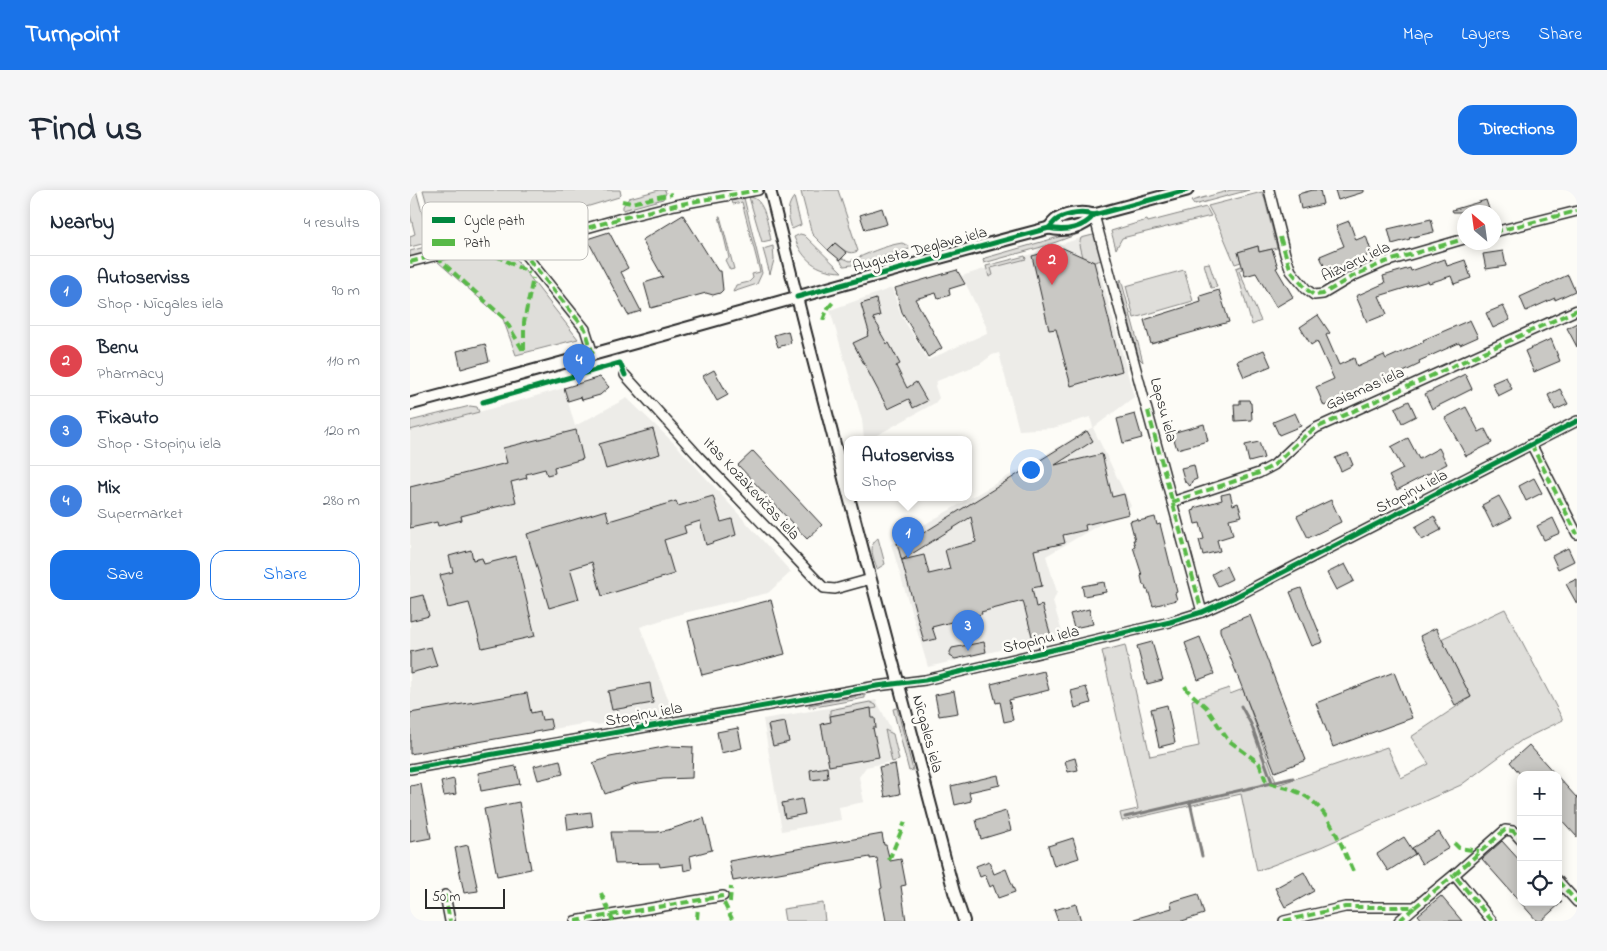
<!DOCTYPE html>
<meta charset="utf-8">
<style>
body{margin:0;font-family:"Indie Flower",sans-serif;background:#f6f6f7;color:#1f2937}
.controls{position:absolute;right:15px;bottom:15px;display:grid;overflow:hidden;border-radius:10px;box-shadow:0 2px 12px #0003}
.controls button{width:45px;height:45px;display:grid;place-items:center;padding:0;border:0;border-bottom:1px solid #e0e1e3;background:#fff;color:#1f2937;font:25px sans-serif}
.compass{position:absolute;left:1047px;top:15px;width:45px;height:45px;border-radius:50%;background:#fff;box-shadow:0 2px 12px #0003;rotate:331deg}
.scale{position:absolute;left:15px;bottom:12px;width:80px;box-sizing:border-box;padding-left:5px;border:2px solid #2b2b2b;border-top:0;font-size:14px;line-height:18px;white-space:nowrap;color:#2b2b2b;-webkit-text-stroke:4px #fdfcf7;paint-order:stroke}
.you{position:absolute;left:620px;top:279px;width:18px;height:18px;margin:-12px;border:4px solid #fff;border-radius:50%;background:#1a73e8;box-shadow:0 0 0 8px #1a73e833}
.badge{display:grid;place-items:center;width:32px;height:32px;border-radius:50%;background:#1a73e8;color:#fff;font-size:16px;font-weight:700}
.pin{position:absolute;translate:-50% -41px;filter:drop-shadow(0 1px 2px #0008)}
.pin::after{content:'';position:absolute;top:26px;width:18px;height:15px;background:inherit;clip-path:polygon(0 0,100% 0,50% 100%)}
.popup{position:absolute;left:434px;top:246px;width:128px;height:65px;box-sizing:border-box;display:grid;place-content:center;border-radius:10px;background:#fff;filter:drop-shadow(0 1px 4px #0005);font-size:16px;white-space:nowrap;color:#747a83}
.popup b{font-size:19px;color:#1f2937}
.popup::after{content:'';position:absolute;left:50%;top:100%;margin-left:-10px;border:10px solid transparent;border-top-color:#fff}
.list{margin:0;padding:0;list-style:none}
h2{display:flex;justify-content:space-between;align-items:center;height:65px;margin:0;padding:0 20px;font-size:21px}
h2 small{font-size:16px;font-weight:400;color:#747a83}
.list li{display:grid;grid-template-columns:32px 1fr auto;gap:15px;align-items:center;box-sizing:border-box;height:70px;padding:0 20px;border-top:1px solid #e0e1e3}
.list b{display:block;font-size:19px;white-space:nowrap}
.list p{margin:0;font-size:16px;white-space:nowrap;color:#747a83}
.list em{font-size:16px;font-style:normal;color:#747a83}
.actions{display:flex;gap:10px;padding:15px 20px}
.actions a{flex:1;padding:11px 0;border:1px solid #1a73e8;border-radius:15px;text-align:center;font-size:18px;color:#1a73e8}
.actions .main{background:#1a73e8;color:#fff}
.icon{flex:none;width:28px;height:28px;fill:none;stroke:currentColor;stroke-width:2;stroke-linecap:round;stroke-linejoin:round}
.map{position:relative;flex:none;width:1167px;height:731px;overflow:hidden;border-radius:15px}
header{display:flex;align-items:center;gap:30px;box-sizing:border-box;height:70px;padding:0 25px;background:#1a73e8;color:#fff}
header strong{font-size:24px}
nav{display:flex;gap:28px;margin-inline-start:auto;font-size:18px}
.intro{display:flex;align-items:center;justify-content:space-between;box-sizing:border-box;height:120px;padding:0 30px}
h1{margin:0;font-size:35px}
.button{padding:12px 22px;border-radius:15px;background:#1a73e8;color:#fff;font-size:18px;font-weight:700}
main{display:flex;gap:30px;padding:0 30px}
aside{flex:1;background:#fff;border-radius:15px;box-shadow:0 2px 12px #0003}
.map>svg:first-child{display:block}
.built{fill:#edece8}
.green{fill:#dfdeda;stroke:#858482}
.lines{fill:none;stroke-linecap:round;stroke-linejoin:round}
.stream{stroke:#7e7d7b;stroke-width:3}
.building{fill:#c9c8c4;stroke:#2b2b2b;fill-rule:evenodd}
.minor-casing{stroke:#2b2b2b;stroke-width:12}
.tertiary-casing{stroke:#2b2b2b;stroke-width:14}
.secondary-casing{stroke:#2b2b2b;stroke-width:15}
.minor{stroke:#fdfcf7;stroke-width:9}
.tertiary{stroke:#fdfcf7;stroke-width:10}
.secondary{stroke:#fdfcf7;stroke-width:11}
.quiet{stroke:#58b947;stroke-width:4;stroke-dasharray:8 4;stroke-linecap:butt}
.cycleway-casing{stroke:#fdfcf7;stroke-width:8}
.cycleway{stroke:#00873e;stroke-width:5}
.labels{text-anchor:middle;dominant-baseline:central;stroke-width:5;stroke-linejoin:round;paint-order:stroke}
.street-label{font-size:16px;fill:#2b2b2b;stroke:#fdfcf7}
.key{fill:#fdfcf7;stroke:#bebdba;stroke-width:1}
.key-label{font-size:14px;fill:#2b2b2b}
</style>
<header>
<strong>Turnpoint</strong>
<nav><a>Map</a><a>Layers</a><a>Share</a></nav>
</header>
<div class="intro"><h1>Find us</h1><a class="button">Directions</a></div>
<main>
<aside>
<h2>Nearby<small>4 results</small></h2>
<ul class="list">
<li><span class="badge" style="background:#3f7fe0">1</span><div><b>Autoserviss</b><p>Shop · Nīcgales iela</p></div><em>90 m</em></li>
<li><span class="badge" style="background:#e0444e">2</span><div><b>Benu</b><p>Pharmacy</p></div><em>110 m</em></li>
<li><span class="badge" style="background:#3f7fe0">3</span><div><b>Fixauto</b><p>Shop · Stopiņu iela</p></div><em>120 m</em></li>
<li><span class="badge" style="background:#3f7fe0">4</span><div><b>Mix</b><p>Supermarket</p></div><em>280 m</em></li>
</ul>
<div class="actions"><a class="main">Save</a><a>Share</a></div>
</aside>
<div class="map">
<svg width="1167" height="731" viewBox="0 0 1167 731">
<rect width="100%" height="100%" fill="#fdfcf7"/>
<filter id="ink" filterUnits="userSpaceOnUse"><feTurbulence type="fractalNoise" baseFrequency=".02" numOctaves="2"/><feDisplacementMap in="SourceGraphic" scale="10" xChannelSelector="R" yChannelSelector="G"/><feConvolveMatrix kernelMatrix="1 2 1 2 8 2 1 2 1" color-interpolation-filters="sRGB"/></filter>
<g filter="url(#ink)">
<g class="built">
<polygon points="680,45 724,207 683,238 721,316 636,366 647,402 643,412 653,445 518,477 481,354 683,237 680,227 643,238 609,240 589,163 582,165 570,174 527,191 525,196 529,208 525,213 460,249 454,249 452,230 420,120 482,98 491,125 518,170 577,143 576,136 552,86"/>
<polygon points="154,198 165,236 217,208 269,258 381,382 358,403 274,423 230,437 257,507 265,523 186,535 178,533 0,564 0,240 69,222"/>
<polygon points="466,510 480,537 489,570 456,577 449,587 454,612 429,617 431,630 372,641 353,529"/>
</g>
<g class="green">
<polygon points="0,0 6,0 20,52 0,57 0,46 5,44 0,24"/>
<polygon points="13,0 210,0 211,5 209,7 110,37 99,36 96,26 89,27 91,35 27,51"/>
<polygon points="249,0 255,0 256,3 253,9 213,20 213,16 219,8"/>
<path d="M 399,0 L 428,0 L 448,61 C 438,66 433,59 425,53 L 418,60 L 402,44 L 391,2 Z"/>
<polygon points="821,0 839,0 784,15 781,11"/>
<polygon points="852,2 854,6 867,58 849,62 848,56 828,62 831,72 825,74 809,36 798,16"/>
<path d="M 339,7 C 355,7 358,37 361,50 L 352,52 Z"/>
<path d="M 384,7 L 391,35 L 382,39 C 379,27 375,18 384,7 Z"/>
<polygon points="334,8 352,83 347,94 323,102 326,95 339,92 343,88 342,84 350,82 332,12 323,14 322,11"/>
<polygon points="796,17 801,26 712,48 706,59 701,41 737,30 738,32"/>
<polygon points="309,26 310,26 324,79 320,80 315,70 319,68"/>
<polygon points="80,40 87,45 39,59 32,58 28,54"/>
<polygon points="670,41 671,43 635,56 574,73 573,70 575,68"/>
<path d="M 390,44 L 394,45 L 432,82 C 406,81 393,70 384,47 Z"/>
<polygon points="683,45 686,46 692,70 684,72 672,67 669,55 671,48"/>
<path d="M 492,53 L 503,58 L 442,75 L 434,76 L 430,70 L 433,68 L 440,71 C 457,64 473,56 492,53 Z"/>
<polygon points="94,54 168,149 106,165 93,129 28,72"/>
<polygon points="22,55 23,63 0,69 0,61"/>
<polygon points="363,56 364,70 360,84 353,59"/>
<polygon points="615,66 616,69 581,78 583,85 579,87 576,76"/>
<polygon points="799,73 807,97 801,98 794,74"/>
<polygon points="831,76 832,79 829,81 851,131 842,135 826,78"/>
<polygon points="774,80 783,111 724,128 716,96"/>
<polygon points="711,89 733,172 729,168 710,97 709,92"/>
<polygon points="60,216 67,217 69,222 0,240 0,231"/>
<path d="M 468,348 L 475,374 L 467,379 C 464,368 457,356 468,348 Z"/>
<polygon points="1095,419 1153,530 1112,550 1051,595 911,657 847,681 831,604 712,631 710,623 728,619 692,461 715,455 740,566 789,556 782,510 819,498 820,504 833,499 867,595 977,557 991,588 1019,574 1001,547 1061,507 1031,449"/>
<polygon points="455,505 455,508 399,518 399,515"/>
<polygon points="460,512 466,515 467,518 420,526 420,520"/>
<polygon points="487,518 503,580 499,581 483,519"/>
<polygon points="475,540 483,544 489,570 482,572"/>
<polygon points="413,713 415,731 375,731 373,719"/>
</g>
<g class="lines">
<g class="stream">
<polyline points="831,516 841,534 862,592"/>
<polyline points="780,612 792,666"/>
<polyline points="715,627 883,588"/>
</g>
</g>
<g class="building">
<polygon points="903,0 910,0 913,14 891,19 888,4"/>
<polygon points="925,0 954,0 954,2 928,10"/>
<polygon points="1076,10 1080,22 1043,22 1042,20"/>
<polygon points="472,18 477,34 455,40 450,25"/>
<polygon points="273,25 308,81 311,81 313,100 310,103 303,105 296,103 241,118 234,93 253,87 232,50"/>
<polygon points="1021,29 1024,42 999,48 1000,49 982,54 978,39"/>
<polygon points="939,31 946,50 956,46 962,64 934,75 934,76 917,83 910,66 934,56 926,36"/>
<polygon points="199,42 218,78 211,82 231,121 218,125 177,49"/>
<polygon points="425,53 437,63 430,70 418,60"/>
<polygon points="848,56 849,62 862,59 868,77 866,78 883,107 866,117 846,83 835,86 828,62"/>
<polygon points="653,58 684,72 712,181 661,196 646,139 639,140 622,66"/>
<polygon points="1093,61 1096,76 1076,79 1073,64"/>
<polygon points="1035,69 1037,76 1055,70 1061,88 1044,94 1041,86 1019,93 1018,91 969,106 977,124 957,132 946,106 975,93 973,86 1000,78 1001,81"/>
<polygon points="547,80 555,94 539,99 540,105 528,109 526,103 505,109 532,158 518,167 492,122 485,98"/>
<polygon points="1158,85 1165,101 1145,110 1145,108 1116,121 1110,107"/>
<polygon points="809,100 819,132 741,154 734,130 791,112 790,106"/>
<polygon points="466,109 470,126 463,128 470,139 469,140 477,154 479,153 490,174 486,176 497,198 506,192 517,211 503,218 499,209 478,219 443,153 458,146 457,144 459,142 451,114"/>
<polygon points="1093,116 1100,130 1083,138 1076,123"/>
<polygon points="908,125 920,143 916,145 929,175 944,168 947,177 974,165 976,169 1014,152 1013,150 1060,130 1068,147 1050,155 1049,153 1009,171 1010,174 983,187 968,194 967,192 914,216 906,197 924,189 907,151 901,155 890,137"/>
<polygon points="1167,133 1167,157 1157,138"/>
<polygon points="378,141 381,153 368,157 364,145"/>
<polygon points="1141,149 1150,171 1124,182 1115,161"/>
<polygon points="75,154 79,171 51,179 47,161"/>
<polygon points="854,160 861,176 834,187 827,171"/>
<polygon points="304,180 318,205 307,211 293,186"/>
<polygon points="1055,184 1062,199 1022,219 1015,204"/>
<polygon points="190,187 199,197 190,205 172,210 171,207 158,211 154,198"/>
<polygon points="1096,187 1102,199 1088,206 1082,193"/>
<polygon points="1150,199 1158,214 1145,220 1138,205"/>
<polygon points="830,210 839,210 840,213 841,213 842,230 825,231 824,214 830,214"/>
<polygon points="999,211 1006,226 992,233 985,218"/>
<polygon points="1056,217 1069,242 1075,239 1082,253 1056,266 1035,228"/>
<polygon points="885,223 891,236 869,245 863,232"/>
<polygon points="725,224 732,248 713,253 707,229"/>
<polygon points="794,234 798,251 767,259 762,243"/>
<polygon points="243,239 250,264 196,279 189,254"/>
<polygon points="166,240 173,269 144,277 145,283 137,285 135,279 116,284 117,288 101,292 106,312 51,326 52,330 28,336 27,332 0,338 0,297 97,273 93,258"/>
<path d="M 677,241 L 683,251 L 645,275 L 692,264 L 702,307 L 714,304 L 719,324 L 675,335 L 676,340 L 653,345 L 655,353 L 624,360 L 632,396 L 622,398 L 626,417 L 632,415 L 641,446 L 623,450 L 613,411 L 571,422 L 572,424 L 522,437 L 526,449 L 514,452 L 487,353 L 504,342 L 507,347 ZM 561,327 L 566,352 L 535,360 L 540,379 L 519,384 L 514,365 L 492,370 Z"/>
<polygon points="998,248 1009,269 1029,258 1037,274 987,300 979,286 993,279 981,257"/>
<polygon points="849,252 854,268 839,272 835,255"/>
<polygon points="343,261 412,335 397,349 328,275"/>
<polygon points="938,263 943,275 931,281 925,268"/>
<polygon points="784,275 787,289 782,291 780,296 775,292 771,278"/>
<polygon points="1124,288 1132,303 1116,311 1109,296"/>
<polygon points="820,303 823,315 828,313 832,326 819,329 823,345 807,350 810,361 793,365 789,350 794,349 790,333 785,334 782,321 785,320 784,318 812,310 811,305"/>
<polygon points="303,306 311,332 322,329 326,345 296,355 290,331 274,336 276,343 254,350 264,384 192,406 182,372 160,379 169,409 139,418 117,344 196,320 199,331 266,311 268,316"/>
<polygon points="1089,306 1101,328 1083,337 1072,315"/>
<polygon points="921,310 931,332 898,348 887,326"/>
<polygon points="1024,326 1031,340 1012,350 1005,337"/>
<polygon points="745,327 747,335 750,334 767,402 765,403 767,410 743,416 738,400 736,400 735,395 733,395 731,386 732,385 723,357 725,356 723,350 725,350 720,331 728,329 728,331 733,330"/>
<polygon points="1143,328 1150,343 1134,350 1127,336"/>
<polygon points="1158,358 1164,371 1148,379 1142,366"/>
<polygon points="61,360 63,370 72,368 74,374 106,366 125,446 72,458 59,413 38,418 30,385 43,382 39,366"/>
<polygon points="935,374 944,391 926,400 917,383"/>
<polygon points="816,376 822,389 808,396 802,384"/>
<polygon points="1167,389 1167,414 1156,394"/>
<polygon points="694,392 696,402 674,406 672,396"/>
<polygon points="891,398 913,452 902,456 880,402"/>
<polygon points="13,405 19,426 0,431 0,408"/>
<polygon points="361,410 375,464 292,485 278,431"/>
<polygon points="679,419 683,434 664,438 660,424"/>
<polygon points="840,425 896,570 865,582 810,441 810,437"/>
<polygon points="1026,438 1061,507 1045,515 1010,446"/>
<polygon points="790,447 804,484 788,490 775,453"/>
<polygon points="574,452 576,462 545,469 540,466 540,462 542,458"/>
<polygon points="742,452 753,490 737,494 727,456"/>
<polygon points="21,457 27,476 0,483 0,462"/>
<polygon points="634,481 639,500 599,510 603,530 594,532 590,512 586,513 581,494"/>
<polygon points="984,482 1002,528 923,557 906,513"/>
<polygon points="240,493 243,513 202,520 198,501"/>
<polygon points="676,497 681,513 665,518 661,501"/>
<polygon points="544,501 548,523 529,526 525,505"/>
<polygon points="117,503 121,523 130,521 132,530 140,529 142,539 0,564 0,523"/>
<polygon points="757,515 765,553 749,557 741,519"/>
<polygon points="461,518 462,528 465,528 466,538 463,538 469,567 419,576 411,534 421,532 420,526"/>
<polygon points="375,532 379,552 363,556 358,535"/>
<polygon points="328,538 332,558 311,563 307,542"/>
<polygon points="1119,555 1146,585 1111,585 1100,572"/>
<polygon points="259,556 283,557 282,588 253,589 223,594 195,604 183,573 200,567"/>
<polygon points="665,568 668,580 658,582 655,571"/>
<polygon points="150,570 153,584 128,590 124,576"/>
<polygon points="485,574 490,604 475,607 469,577"/>
<polygon points="106,576 110,594 71,601 68,583"/>
<polygon points="417,577 418,588 401,590 400,580"/>
<polygon points="588,585 590,595 559,602 561,611 545,615 541,596"/>
<polygon points="1148,587 1167,608 1167,647 1148,626"/>
<polygon points="44,589 46,604 34,606 31,592"/>
<polygon points="11,594 21,648 0,652 0,596"/>
<polygon points="392,609 395,624 375,628 372,613"/>
<polygon points="109,612 121,679 87,686 74,619"/>
<polygon points="596,621 601,640 571,649 566,630"/>
<polygon points="181,622 183,636 158,640 156,625"/>
<polygon points="294,628 302,660 280,666 282,679 274,681 273,674 250,677 249,673 205,674 201,642 247,642 258,640"/>
<polygon points="1029,642 1039,658 1012,674 1002,658"/>
<polygon points="472,644 474,655 476,655 480,671 491,669 496,695 491,696 496,731 476,731 470,699 472,698 467,668 460,669 460,667 323,691 319,671"/>
<polygon points="994,647 1005,664 978,681 967,664"/>
<polygon points="663,648 669,668 644,676 638,656"/>
<polygon points="1092,651 1111,672 1111,712 1152,712 1131,731 1127,731 1072,669"/>
<polygon points="58,655 68,701 54,703 45,658"/>
<polygon points="579,671 584,684 596,679 605,702 588,708 583,695 580,697 575,685 570,687 566,676"/>
<polygon points="894,682 904,701 875,717 865,698"/>
<polygon points="788,704 794,724 772,731 724,731 724,729 762,718 761,712"/>
<polygon points="1031,706 1052,731 1013,731 1008,725"/>
<polygon points="666,714 671,731 648,731 644,720"/>
</g>
<g class="lines">
<defs>
<g id="minor">
<polyline points="859,0 875,64 881,81 896,99 904,105 913,104 943,86 975,72 1054,49"/>
<polyline points="684,25 792,422"/>
<polyline points="1084,42 1167,21"/>
<polyline points="109,57 212,28 265,15 348,0"/>
<polyline points="0,72 98,47 109,57 175,139 183,164"/>
<polyline points="215,185 290,268 414,398 425,399 461,389"/>
<polyline points="1121,254 1167,344"/>
<polyline points="762,312 849,283 864,275 896,245 906,238 1167,120"/>
<polyline points="0,579 467,496 515,490 760,432 792,422 823,408 1167,231"/>
<polyline points="1148,691 1167,712"/>
<polyline points="35,705 40,731"/>
<polyline points="165,731 313,706"/>
<polyline points="874,731 935,717 1005,717 1044,685"/>
<polyline points="989,731 1005,717"/>
<polyline points="1082,731 1044,685 1095,640 1103,641 1111,650"/>
</g>
<g id="tertiary">
<polyline points="360,0 396,143 438,304"/>
<polyline points="439,307 544,702 554,731"/>
</g>
<g id="secondary">
<path d="M 639,38 C 642,35 644,31 648,29 C 659,23 673,22 684,25 L 777,0"/>
<path d="M 0,214 C 214,158 426,94 639,38 C 655,42 674,38 684,25"/>
</g>
</defs>
<use href="#minor" class="minor-casing"/>
<use href="#tertiary" class="tertiary-casing"/>
<use href="#secondary" class="secondary-casing"/>
<use href="#minor" class="minor"/>
<use href="#tertiary" class="tertiary"/>
<use href="#secondary" class="secondary"/>
<g class="quiet">
<polyline points="212,11 221,13 262,4"/>
<polyline points="1084,42 1167,21"/>
<polyline points="870,47 881,81 896,99 904,105 913,104 943,86 975,72 1054,49"/>
<polyline points="64,55 120,83"/>
<polyline points="109,57 212,28 265,15 348,0"/>
<polyline points="28,65 33,73 94,128 114,162"/>
<polyline points="0,72 98,47 109,57 175,139 183,164"/>
<polyline points="413,130 418,118 425,110"/>
<polyline points="114,160 114,132 123,88"/>
<polyline points="738,221 792,422"/>
<polyline points="1121,254 1167,344"/>
<polyline points="762,312 849,283 864,275 896,245 906,238 1167,120"/>
<path d="M 775,496 L 777,500 L 796,517 L 818,550 L 849,573 L 856,591 L 859,593 C 867,596 877,597 885,601 C 917,612 930,653 943,681"/>
<polyline points="1044,653 1049,658 1069,661"/>
<polyline points="479,670 495,632"/>
<polyline points="1148,691 1167,712"/>
<polyline points="191,703 203,731"/>
<polyline points="35,705 40,731"/>
<polyline points="320,712 321,697"/>
<polyline points="314,713 322,729"/>
<polyline points="287,729 288,717"/>
<polyline points="165,731 313,706"/>
<polyline points="874,731 935,717 1005,717 1044,685"/>
<polyline points="989,731 1005,717"/>
<polyline points="1082,731 1044,685 1095,640 1103,641 1111,650"/>
</g>
<defs>
<g id="cycleway">
<path d="M 639,38 C 642,35 644,31 648,29 C 659,23 673,22 684,25 L 777,0"/>
<path d="M 387,107 L 639,38 C 655,42 674,38 684,25"/>
<polyline points="73,212 210,173 215,185"/>
<polyline points="0,579 467,496 515,490 760,432 792,422 823,408 1167,231"/>
</g>
</defs>
<use href="#cycleway" class="cycleway-casing"/>
<use href="#cycleway" class="cycleway"/>
</g>
</g>
<g class="labels">
<g class="street-label">
<text transform="translate(510 60) rotate(-15)">Augusta Deglava iela</text>
<text transform="translate(946 72) rotate(-25)">Aizvaru iela</text>
<text transform="translate(955 199) rotate(-24)">Gaismas iela</text>
<text transform="translate(753 220) rotate(75)">Lapsu iela</text>
<text transform="translate(341 299) rotate(47)">Itas Kozakevičas iela</text>
<text transform="translate(1002 302) rotate(-27)">Stopiņu iela</text>
<text transform="translate(631 450) rotate(-13)">Stopiņu iela</text>
<text transform="translate(234 525) rotate(-10)">Stopiņu iela</text>
<text transform="translate(517 544) rotate(75)">Nīcgales iela</text>
</g>
</g>
<rect x="12" y="12" width="166" height="58" rx="8" class="key"/>
<rect x="22" y="27" width="23" height="6" fill="#00873e"/>
<rect x="22" y="49" width="23" height="7" fill="#58b947"/>
<g class="key-label">
<text x="54" y="35">Cycle path</text>
<text x="54" y="57">Path</text>
</g>
</svg>
<div class="controls">
<button>+</button>
<button>−</button>
<button><svg class="icon" aria-label="locate" viewBox="0 0 24 24"><circle cx="12" cy="12" r="6"/><path d="M12 2v4M12 18v4M2 12h4M18 12h4"/></svg></button>
</div>
<svg class="compass" viewBox="-18 -18 36 36"><path d="M0-13l5 13h-10z" fill="#e53935"/><path d="M0 13l5-13h-10z" fill="#747a83"/></svg>
<div class="scale">50 m</div>
<div class="you"></div>
<div class="pin badge" style="left:498px;top:368px;background:#3f7fe0">1</div>
<div class="popup"><b>Autoserviss</b>Shop</div>
<div class="pin badge" style="left:642px;top:95px;background:#e0444e">2</div>
<div class="pin badge" style="left:558px;top:461px;background:#3f7fe0">3</div>
<div class="pin badge" style="left:169px;top:195px;background:#3f7fe0">4</div>
</div>
</main>
